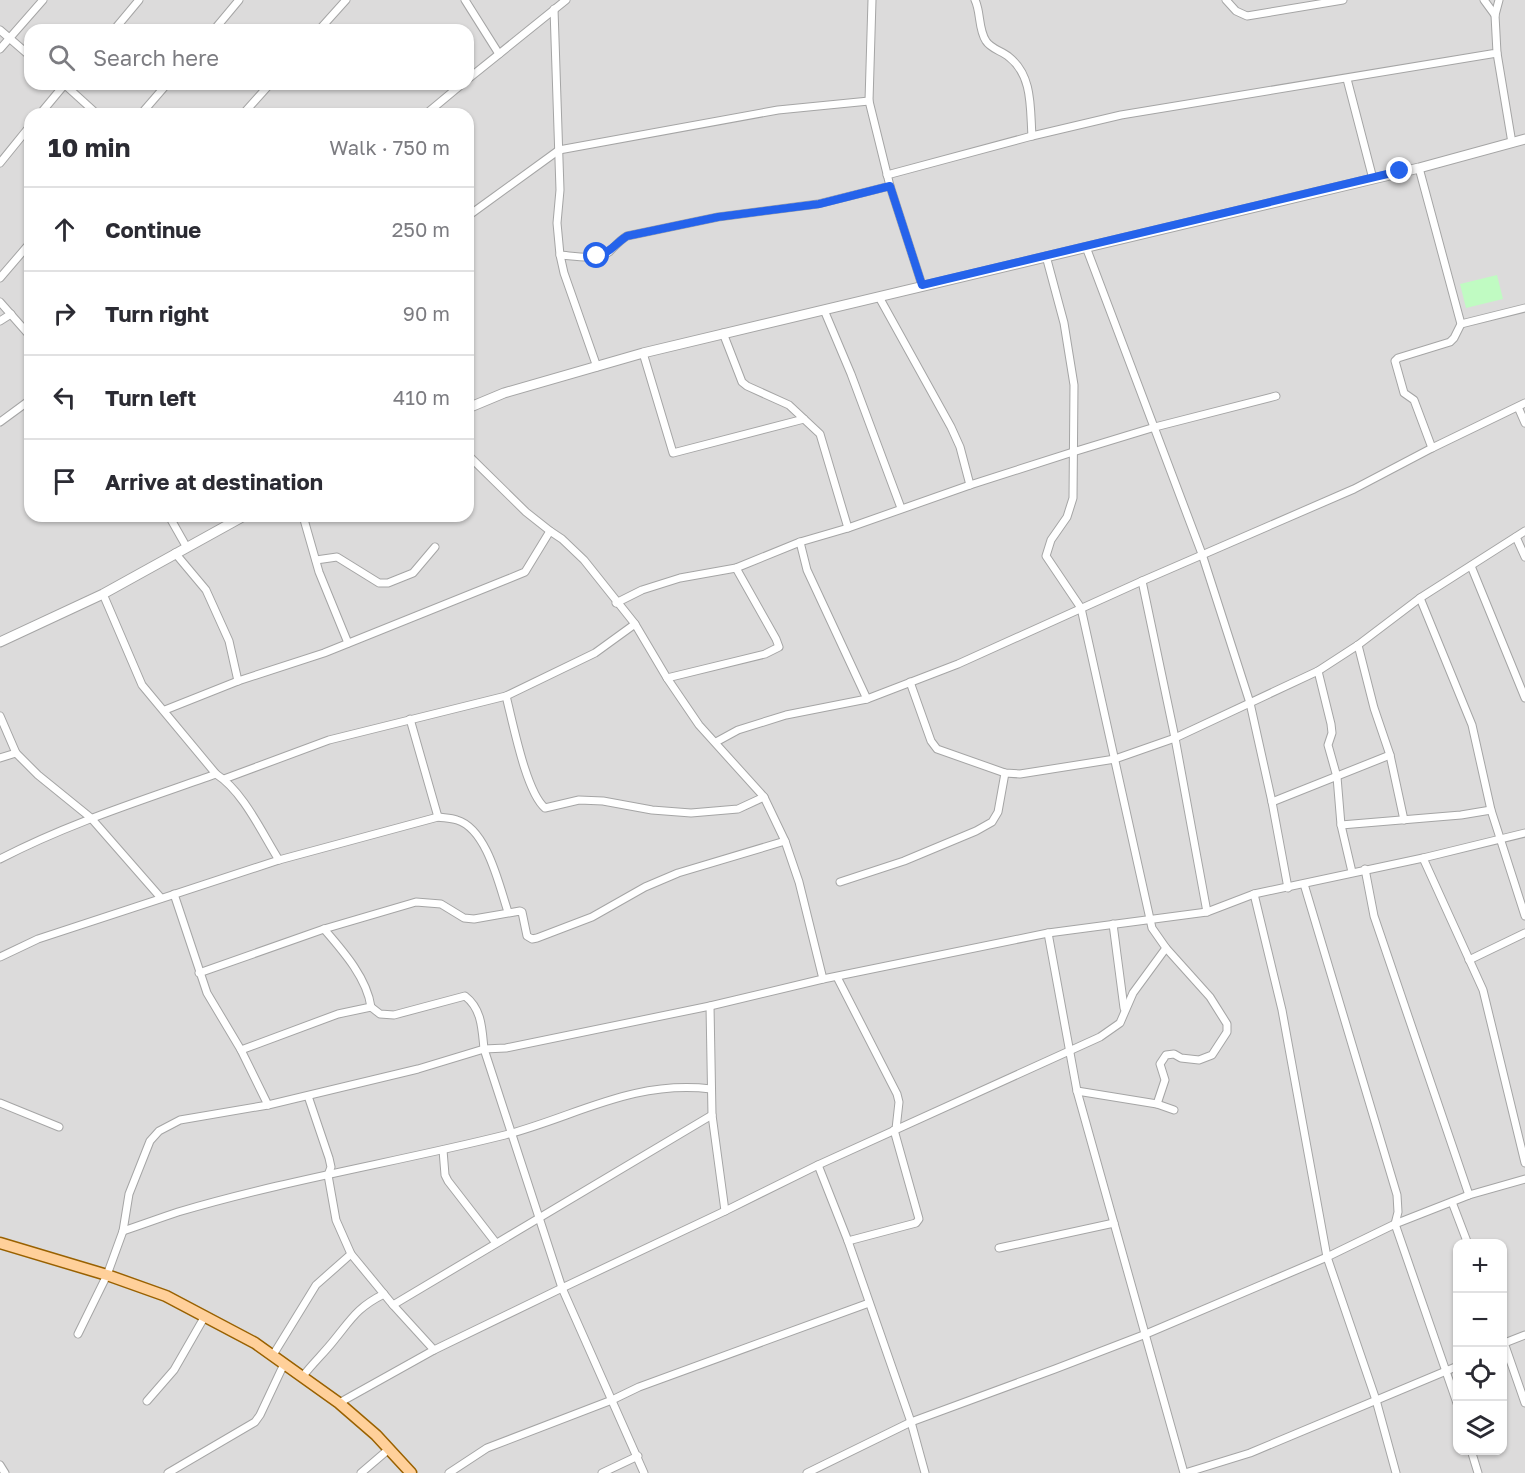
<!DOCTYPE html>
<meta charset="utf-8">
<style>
body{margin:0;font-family:"Golos Text",sans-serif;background:#f2f2f3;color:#2b2b33}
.controls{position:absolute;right:18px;bottom:18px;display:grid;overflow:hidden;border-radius:12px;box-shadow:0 2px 4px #0004}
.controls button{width:54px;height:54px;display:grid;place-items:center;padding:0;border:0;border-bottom:2px solid #e1e1e2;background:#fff;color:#2b2b33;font:30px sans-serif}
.stop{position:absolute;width:18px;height:18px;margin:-14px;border:4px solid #2563eb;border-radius:50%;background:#fff}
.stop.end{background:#2563eb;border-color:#fff;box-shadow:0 2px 6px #0008}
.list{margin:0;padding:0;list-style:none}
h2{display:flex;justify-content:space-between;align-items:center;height:78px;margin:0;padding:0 24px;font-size:26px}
h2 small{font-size:20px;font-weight:400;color:#7c7c81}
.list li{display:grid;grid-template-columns:39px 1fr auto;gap:18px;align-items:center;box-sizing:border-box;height:84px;padding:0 24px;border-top:2px solid #e1e1e2}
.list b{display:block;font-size:22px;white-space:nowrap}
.list em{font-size:20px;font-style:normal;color:#7c7c81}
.icon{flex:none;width:33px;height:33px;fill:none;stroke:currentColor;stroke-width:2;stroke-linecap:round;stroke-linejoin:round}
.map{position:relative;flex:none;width:1525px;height:1473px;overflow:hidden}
.search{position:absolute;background:#fff;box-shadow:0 2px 4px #0004;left:24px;top:24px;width:450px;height:66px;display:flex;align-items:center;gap:15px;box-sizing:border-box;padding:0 21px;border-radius:18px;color:#7c7c81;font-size:22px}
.panel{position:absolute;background:#fff;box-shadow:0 2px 4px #0004;left:24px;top:108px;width:450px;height:414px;border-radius:18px}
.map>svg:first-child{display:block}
.residential{fill:#dcdbdb;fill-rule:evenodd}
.park{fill:#c0fbc2}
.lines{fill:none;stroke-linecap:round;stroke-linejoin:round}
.minor-casing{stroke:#a5a5a5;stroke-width:9}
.tertiary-casing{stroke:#a5a5a5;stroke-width:11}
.primary-casing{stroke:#996100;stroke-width:13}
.minor{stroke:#fff;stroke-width:7}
.tertiary{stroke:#fff;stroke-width:9}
.primary{stroke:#ffd09a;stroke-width:10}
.route{stroke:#2563eb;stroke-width:8}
</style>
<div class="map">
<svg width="1525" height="1473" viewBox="0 0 1525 1473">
<rect width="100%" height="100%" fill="#f0ebe4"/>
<path class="residential" d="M 0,0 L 1525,0 L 1525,1473 L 0,1473 ZM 30,30 L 468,30 L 468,84 L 30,84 ZM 30,114 L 468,114 L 468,516 L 30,516 ZM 1458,1244 L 1502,1244 L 1502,1450 L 1458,1450 Z"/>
<polygon class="park" points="1497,275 1503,299 1466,308 1460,284"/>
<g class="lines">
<defs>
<g id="minor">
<polyline points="465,0 499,54"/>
<polyline points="872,0 869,101 890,186 922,285"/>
<path d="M 975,0 C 981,12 978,29 986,41 C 991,49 1002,51 1009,57 C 1033,76 1030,108 1032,136"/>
<polyline points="1226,0 1236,11 1247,16 1343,0"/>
<polyline points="1484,0 1495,15"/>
<polyline points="554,9 560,190 557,223 560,255 564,273 597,367"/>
<polyline points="0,30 30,56"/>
<polyline points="114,30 139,0"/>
<polyline points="214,30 239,0"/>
<polyline points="319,30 346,0"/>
<polyline points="0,49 43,0"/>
<polyline points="1497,53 1512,143"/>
<polyline points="468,79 566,0"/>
<polyline points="1347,79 1373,179"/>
<polyline points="64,84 97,114"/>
<polyline points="40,114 65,84"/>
<polyline points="141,114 167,84"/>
<polyline points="243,114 270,84"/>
<polyline points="426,114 462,84"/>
<polyline points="0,163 30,126"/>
<polyline points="1419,168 1461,324 1454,338 1450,342 1398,358 1395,361 1404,393 1414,400 1432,448"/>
<polyline points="887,175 1032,136 1121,115 1497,53 1495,15 1499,0"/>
<polyline points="468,216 559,150 778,110 869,101"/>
<polyline points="1086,247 1202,554 1250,703 1272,802 1288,888"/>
<path d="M 560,255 C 574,256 597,261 609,252 C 615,246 620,240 627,236 L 718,217 L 818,204 L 890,186"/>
<polyline points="0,278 30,243"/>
<polyline points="879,297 951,427 960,447 970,485"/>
<polyline points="0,302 30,336"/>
<polyline points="824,310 851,374 901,508"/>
<polyline points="0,321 11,314"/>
<polyline points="1461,324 1525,308"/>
<polyline points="723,333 742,382 747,386 789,405 820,434 848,528"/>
<polyline points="643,353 673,453 804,419"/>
<polyline points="1518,407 1525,423"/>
<polyline points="0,422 30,400"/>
<polyline points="468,455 526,512 550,531 562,539 584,560 635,624 667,678 699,725 764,797 785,841 799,882 823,979"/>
<polyline points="169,516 186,546"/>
<polyline points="303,516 319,572 348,643"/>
<polyline points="1516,537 1525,557"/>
<polyline points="800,542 807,570 867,699"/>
<polyline points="175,553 206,590 229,641 238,681"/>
<polyline points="316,560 337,557 379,583 388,583 413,573 435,547"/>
<polyline points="1471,566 1525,698"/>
<polyline points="1142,581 1175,738 1207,912"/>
<path d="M 103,594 L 142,685 L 216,774 C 243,791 262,833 279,860"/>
<polyline points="1420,598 1472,725 1491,810 1525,916"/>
<polyline points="616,603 642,590 680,578 736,568 800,542 848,528 970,485 1073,452 1155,427 1276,396"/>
<polyline points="1358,645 1374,708 1390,755 1404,820"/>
<polyline points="1318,671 1331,724 1332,733 1328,745 1337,777 1341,825 1352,872"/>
<polyline points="667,678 765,654 779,647 776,639 736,568"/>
<polyline points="910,682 931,741 937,749 1005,773 1020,774 1115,759 1175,738 1318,671 1358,645 1420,598 1525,531"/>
<path d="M 506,696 C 513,723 526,792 545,808 L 579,800 L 603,801 L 652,810 L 691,813 L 738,809 L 764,797"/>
<polyline points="165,710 238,681 324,653 508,579 525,572 550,531"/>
<polyline points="0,716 16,753"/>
<polyline points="410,719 438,817"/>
<polyline points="716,742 738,730 786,715 867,699 958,664 1142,581 1354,489 1432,448 1525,403"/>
<polyline points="0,758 16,753 38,775 91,818 161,898"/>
<polyline points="224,779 329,740 506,696 595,653 635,624"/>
<polyline points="1272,802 1390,755"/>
<polyline points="1341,825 1461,815 1491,810"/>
<polyline points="1423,858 1483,990 1525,1163"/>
<path d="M 0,859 C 69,823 143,800 216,774"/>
<polyline points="1365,869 1374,916 1469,1195"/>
<polyline points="840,882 904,861 976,831 992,822 998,812 1005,773"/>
<polyline points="1304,884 1397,1195 1398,1212 1395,1224 1458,1406"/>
<polyline points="174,894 207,993 241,1050 268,1105"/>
<polyline points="1254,894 1282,1010 1327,1257 1376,1400 1396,1473"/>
<polyline points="1113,924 1124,1008"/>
<polyline points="1048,933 1077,1091 1184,1473"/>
<path d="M 0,957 L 38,939 L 279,860 L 438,817 C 444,818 451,818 457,820 C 487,829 499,885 508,912"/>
<polyline points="1469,960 1525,933"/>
<polyline points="199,973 324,929 416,902 441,904 464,918 474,919 520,911 522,912 527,936 532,939 537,938 592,917 645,887 678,873 785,841"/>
<polyline points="837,977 897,1094 899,1102 896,1129"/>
<polyline points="710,1006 712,1115 725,1211"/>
<path d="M 371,1007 L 380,1014 L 394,1015 L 465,996 C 482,1009 482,1029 484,1049 L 562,1288 L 644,1473"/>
<path d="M 241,1050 L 338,1014 L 371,1007 C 367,978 343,951 324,929"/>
<polyline points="1077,1091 1157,1104 1174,1110"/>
<polyline points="308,1096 329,1158 331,1167 328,1175 336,1220 351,1254 393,1305 434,1350"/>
<polyline points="0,1103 59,1127"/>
<polyline points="1157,1104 1165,1080 1160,1064 1166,1055 1174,1054 1181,1058 1199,1060 1212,1055 1227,1032 1227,1024 1210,997 1166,948"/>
<polyline points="443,1150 445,1175 448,1181 496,1243"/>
<polyline points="818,1165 848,1241 911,1422 925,1473"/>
<polyline points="1452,1202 1468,1244"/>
<path d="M 123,1231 C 141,1225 160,1218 178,1212 C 286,1180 397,1162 505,1135 C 577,1116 632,1080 711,1089"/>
<polyline points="848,1241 916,1223 919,1219 894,1130"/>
<polyline points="999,1248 1114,1223"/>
<polyline points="393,1305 712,1115"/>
<polyline points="78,1334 107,1275 123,1231 129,1194 150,1141 159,1131 180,1120 268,1105 418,1069 484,1049 506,1048 710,1006 823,979 1048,933 1207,912 1254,894 1423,858 1525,833"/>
<polyline points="1502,1337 1525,1403"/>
<polyline points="1502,1344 1525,1335"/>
<polyline points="273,1355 316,1285 351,1254"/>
<path d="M 303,1376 C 313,1363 325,1352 335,1339 C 352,1318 358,1307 384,1294"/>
<polyline points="147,1401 174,1370 205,1316"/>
<polyline points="339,1403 434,1350 562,1288 725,1211 818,1165 1100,1037 1120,1023 1133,993 1166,948 1152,928 1081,608 1046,556 1051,540 1067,517 1073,498 1074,385 1064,323 1046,256"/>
<polyline points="1471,1450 1478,1473"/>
<polyline points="0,1465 5,1473"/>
<polyline points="168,1473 255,1422 260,1415 284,1364"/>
<polyline points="361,1473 389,1449"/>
<polyline points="449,1473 487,1448 612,1400 639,1387 869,1303"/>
<polyline points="602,1473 638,1456"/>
<polyline points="807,1473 911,1422 1055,1369 1146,1334 1327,1257 1395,1224 1469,1195 1525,1179"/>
<polyline points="1185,1473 1250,1453 1458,1366"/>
</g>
<g id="tertiary">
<polyline points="468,408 504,393 643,353 1419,168 1525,139"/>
<polyline points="0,642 103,594 244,516"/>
</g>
<polyline id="primary" points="0,1243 107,1275 166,1296 255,1343 339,1403 376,1435 411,1473"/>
</defs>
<use href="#minor" class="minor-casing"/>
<use href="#tertiary" class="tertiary-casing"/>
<use href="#primary" class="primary-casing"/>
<use href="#minor" class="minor"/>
<use href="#tertiary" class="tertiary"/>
<use href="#primary" class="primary"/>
</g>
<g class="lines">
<path class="route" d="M 597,256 C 610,253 617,242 627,236 L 718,217 L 819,204 L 890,186 L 922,285 L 1400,171"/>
</g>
</svg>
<div class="controls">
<button>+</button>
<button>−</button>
<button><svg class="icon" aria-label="locate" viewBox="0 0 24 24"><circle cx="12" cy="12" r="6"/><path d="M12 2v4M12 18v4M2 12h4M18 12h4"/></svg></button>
<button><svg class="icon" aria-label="layers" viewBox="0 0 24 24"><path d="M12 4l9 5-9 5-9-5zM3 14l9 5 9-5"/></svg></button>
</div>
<div class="stop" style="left:597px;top:256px"></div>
<div class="stop end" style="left:1400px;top:171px"></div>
<div class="search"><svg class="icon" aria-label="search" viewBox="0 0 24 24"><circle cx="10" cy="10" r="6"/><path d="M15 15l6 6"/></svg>Search here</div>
<section class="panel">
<h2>10 min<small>Walk · 750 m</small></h2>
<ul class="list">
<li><svg class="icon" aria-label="ahead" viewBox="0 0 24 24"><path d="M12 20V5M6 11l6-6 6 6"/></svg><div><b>Continue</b></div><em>250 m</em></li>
<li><svg class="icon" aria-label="right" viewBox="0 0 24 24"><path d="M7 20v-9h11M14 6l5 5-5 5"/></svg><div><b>Turn right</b></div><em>90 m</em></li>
<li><svg class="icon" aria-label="left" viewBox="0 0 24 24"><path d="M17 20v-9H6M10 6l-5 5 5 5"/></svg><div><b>Turn left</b></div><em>410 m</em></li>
<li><svg class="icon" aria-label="arrive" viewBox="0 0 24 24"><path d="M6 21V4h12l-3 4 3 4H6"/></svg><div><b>Arrive at destination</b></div></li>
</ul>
</section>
</div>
